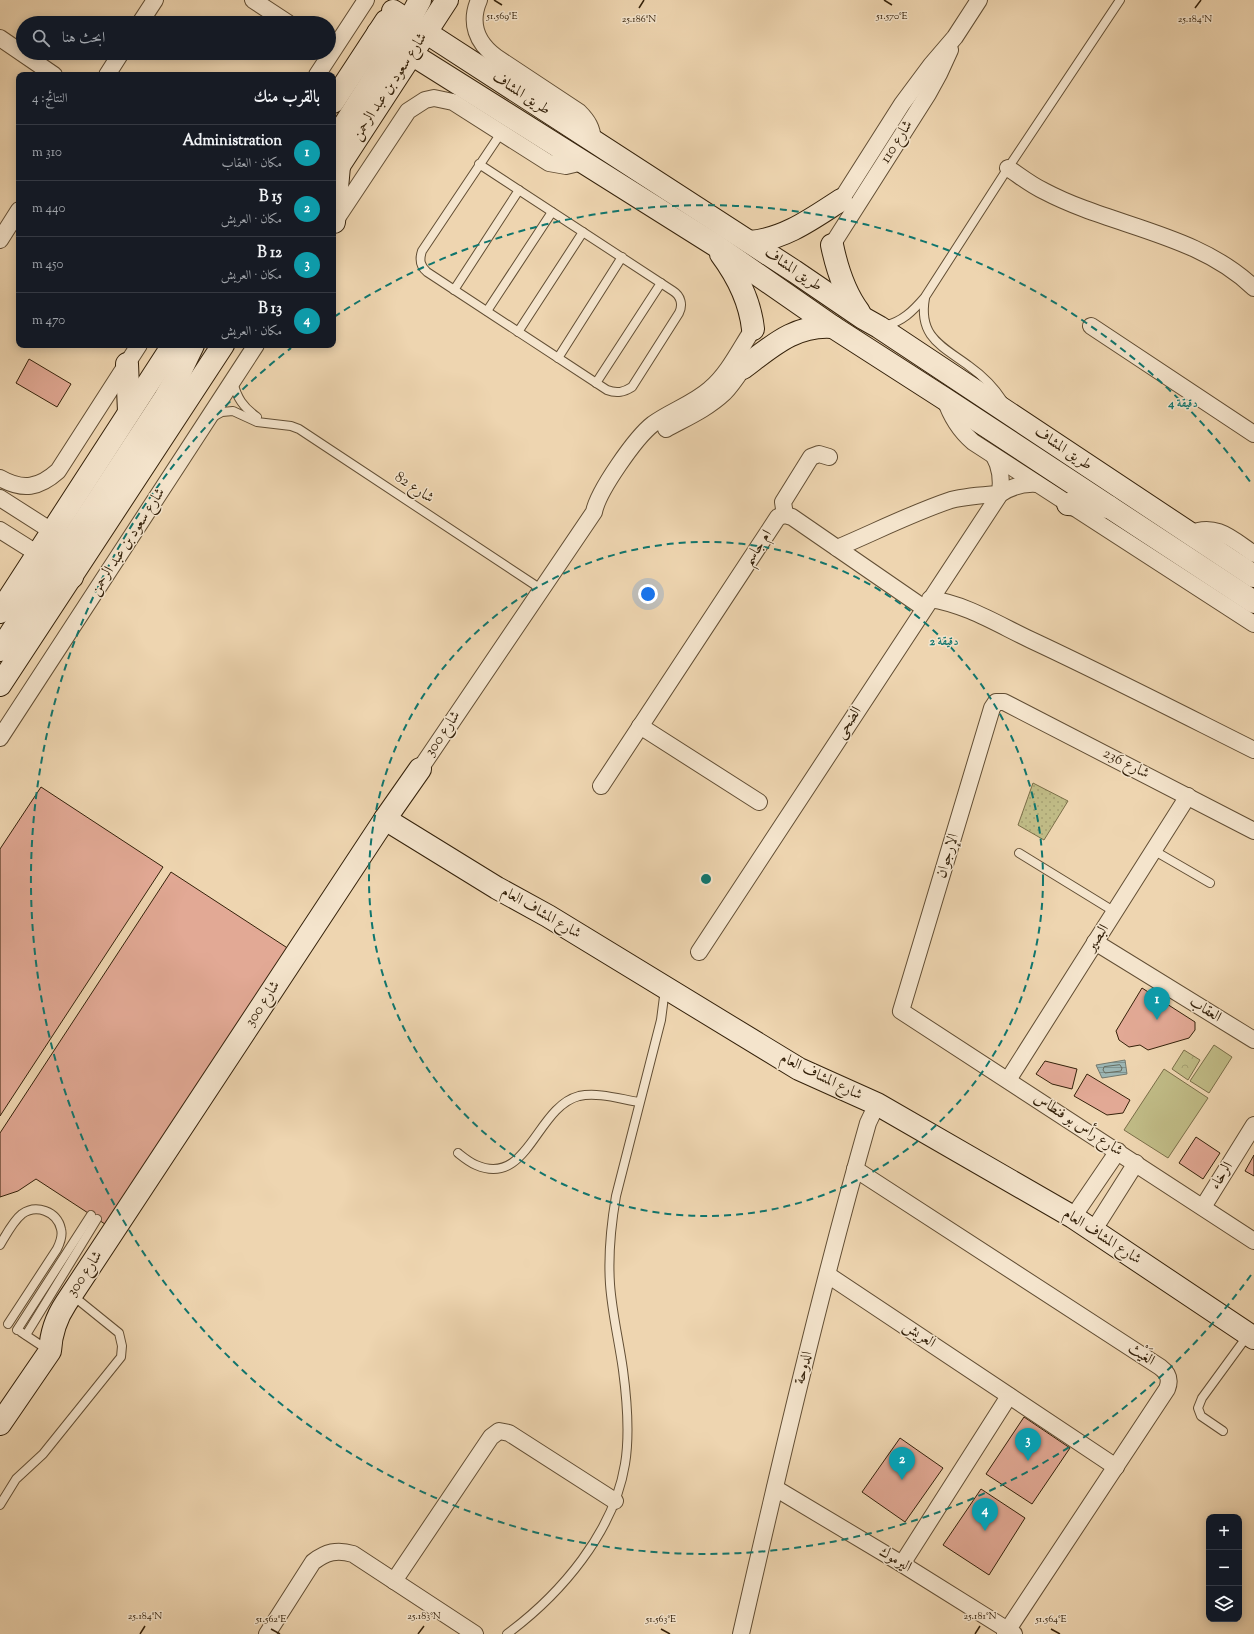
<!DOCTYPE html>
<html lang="ar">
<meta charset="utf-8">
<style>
body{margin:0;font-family:"Sorts Mill Goudy",Amiri,serif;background:#242831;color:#f1f3f6;direction:rtl}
.controls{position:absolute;right:12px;bottom:12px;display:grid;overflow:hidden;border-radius:8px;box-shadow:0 2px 10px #0003}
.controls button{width:36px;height:36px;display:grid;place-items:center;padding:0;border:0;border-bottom:1px solid #363941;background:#171b24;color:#f1f3f6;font:20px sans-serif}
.you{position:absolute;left:648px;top:594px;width:14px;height:14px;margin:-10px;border:3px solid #fff;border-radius:50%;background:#1a73e8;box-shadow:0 0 0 6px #1a73e833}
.badge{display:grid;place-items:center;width:26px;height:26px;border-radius:50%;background:#0b8043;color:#fff;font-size:13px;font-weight:700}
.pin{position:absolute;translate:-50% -33px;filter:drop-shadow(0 1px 2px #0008)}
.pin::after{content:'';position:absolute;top:21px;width:14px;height:12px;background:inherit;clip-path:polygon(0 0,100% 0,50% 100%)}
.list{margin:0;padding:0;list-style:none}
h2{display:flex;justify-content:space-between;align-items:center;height:52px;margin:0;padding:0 16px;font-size:17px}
h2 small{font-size:13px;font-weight:400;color:#9ea1a6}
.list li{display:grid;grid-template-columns:26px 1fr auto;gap:12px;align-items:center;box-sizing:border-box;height:56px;padding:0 16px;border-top:1px solid #363941}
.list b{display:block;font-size:15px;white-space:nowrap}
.list p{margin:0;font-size:13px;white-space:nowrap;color:#9ea1a6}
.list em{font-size:13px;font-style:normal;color:#9ea1a6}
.icon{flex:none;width:22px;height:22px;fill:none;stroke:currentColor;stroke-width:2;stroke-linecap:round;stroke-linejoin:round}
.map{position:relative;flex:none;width:1254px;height:1634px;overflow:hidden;direction:ltr}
.search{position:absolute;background:#171b24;box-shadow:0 2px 10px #0003;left:16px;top:16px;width:320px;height:44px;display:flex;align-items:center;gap:10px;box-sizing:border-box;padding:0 14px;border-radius:22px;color:#9ea1a6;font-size:15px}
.panel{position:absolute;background:#171b24;box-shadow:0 2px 10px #0003;left:16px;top:72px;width:320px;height:276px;border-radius:8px;direction:rtl}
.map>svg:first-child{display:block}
.grass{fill:url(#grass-dots);stroke:#7a6e48}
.park{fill:url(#park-crowns);stroke:#7a6e48}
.pitch{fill:#c0bb86;stroke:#7a6e48}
.water{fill:url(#water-rules);stroke:#727a70}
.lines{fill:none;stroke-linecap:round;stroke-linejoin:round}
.shore{stroke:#686c5f;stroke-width:1}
.building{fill:#e2a995;stroke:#34210a}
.lane-casing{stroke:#624e34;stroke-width:10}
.street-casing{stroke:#624e34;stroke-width:18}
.secondary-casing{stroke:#34210a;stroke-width:24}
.lane{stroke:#f4e4cc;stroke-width:8}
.street{stroke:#f4e4cc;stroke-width:16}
.secondary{stroke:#f4e4cc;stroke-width:22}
.ticks{fill:none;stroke:#34210a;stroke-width:1.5}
.ring{fill:none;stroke:#0f766e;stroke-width:2;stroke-dasharray:7 5}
.labels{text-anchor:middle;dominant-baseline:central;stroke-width:3;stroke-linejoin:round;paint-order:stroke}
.street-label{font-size:15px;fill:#34210a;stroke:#f4e4cc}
.ticks-label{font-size:10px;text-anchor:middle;fill:#34210a;stroke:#f4e4cc;stroke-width:3;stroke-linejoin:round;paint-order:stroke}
.centre{fill:#0f766e;stroke:#f4e4cc;stroke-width:2}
.ring-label{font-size:12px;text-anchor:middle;font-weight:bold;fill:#0f766e;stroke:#f4e4cc;stroke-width:3;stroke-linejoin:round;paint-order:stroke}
</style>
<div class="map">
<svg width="1254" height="1634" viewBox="0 0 1254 1634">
<defs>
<pattern id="grass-dots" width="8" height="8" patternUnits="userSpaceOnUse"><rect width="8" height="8" fill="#c0bb86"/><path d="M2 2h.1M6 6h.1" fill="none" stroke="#a6a072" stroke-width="1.8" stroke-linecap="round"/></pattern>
<pattern id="park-crowns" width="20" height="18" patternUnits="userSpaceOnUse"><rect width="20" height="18" fill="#c0bb86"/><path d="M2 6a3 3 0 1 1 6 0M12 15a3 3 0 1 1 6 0" fill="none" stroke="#a6a072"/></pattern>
<pattern id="water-rules" width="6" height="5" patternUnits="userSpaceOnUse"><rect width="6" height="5" fill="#9cb6b4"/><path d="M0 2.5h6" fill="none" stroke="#809491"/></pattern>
</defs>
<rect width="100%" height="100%" fill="#eed5b0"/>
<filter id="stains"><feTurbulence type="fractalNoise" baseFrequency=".005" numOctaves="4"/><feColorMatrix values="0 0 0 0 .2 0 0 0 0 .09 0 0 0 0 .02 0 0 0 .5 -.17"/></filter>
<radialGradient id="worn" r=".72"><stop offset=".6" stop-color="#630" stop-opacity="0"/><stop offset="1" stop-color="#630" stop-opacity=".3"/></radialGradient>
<polygon class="grass" points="1033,783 1068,801 1044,840 1018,825"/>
<polygon class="park" points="1184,1050 1200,1060 1188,1080 1172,1069"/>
<g class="pitch">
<polygon points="1214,1045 1232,1057 1209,1093 1190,1081"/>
<polygon points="1164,1069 1208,1098 1168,1158 1124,1130"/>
</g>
<polygon class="water" points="1125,1060 1127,1074 1102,1078 1096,1065"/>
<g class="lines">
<polygon class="shore" points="1120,1065 1122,1068 1121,1071 1105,1073 1103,1070 1104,1067"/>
</g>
<g class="building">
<polygon points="29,359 71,384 57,407 16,383"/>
<polygon points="41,787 163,867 0,1116 0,849"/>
<polygon points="171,872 289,949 108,1226 36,1179 18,1191 0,1197 0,1133"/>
<polygon points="1142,988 1195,1022 1195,1030 1189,1038 1148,1050 1140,1045 1129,1047 1119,1040 1116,1031"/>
<polygon points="1045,1061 1077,1069 1072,1089 1052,1084 1036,1074"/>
<polygon points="1087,1074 1130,1100 1123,1113 1107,1115 1074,1096"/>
<polygon points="1196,1137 1220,1153 1203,1179 1179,1163"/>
<polygon points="1254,1155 1254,1176 1245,1171"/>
<polygon points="1024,1417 1070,1448 1032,1504 986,1474"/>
<polygon points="900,1438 943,1468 905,1522 862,1492"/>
<polygon points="981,1489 1025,1518 989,1575 943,1545"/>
</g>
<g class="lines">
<defs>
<g id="lane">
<path d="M 479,164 L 673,291 C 681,296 683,305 679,313 L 632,387 C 624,392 617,394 607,390 L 427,272 C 420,266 419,260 422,251 L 501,133"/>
<polyline points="454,290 519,190"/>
<path d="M 925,298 C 918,337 942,346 969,366 C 983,376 994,387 1003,401"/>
<polyline points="487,311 552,212"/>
<path d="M 884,326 C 902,322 913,311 925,297 L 1008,168 L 1120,0"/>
<polyline points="518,332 583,232"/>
<polyline points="558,358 622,257"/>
<path d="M 233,382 C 237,398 243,407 257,417"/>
<polyline points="596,383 661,283"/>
<polyline points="213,417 222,412 233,411 257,422 291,426 299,429 541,589"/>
<polyline points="1153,850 1210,883"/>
<polyline points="1019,853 1115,912"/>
<path d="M 458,1153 C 463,1157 469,1162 476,1165 C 528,1188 536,1107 579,1096 C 598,1092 620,1099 639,1102"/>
<path d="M 0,1245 C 6,1235 13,1221 22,1214 C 36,1204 57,1211 61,1229 C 63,1236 60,1243 57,1249 L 8,1324"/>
<polyline points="17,1330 91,1215"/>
<polyline points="21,1332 48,1350"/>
<polyline points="26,1335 97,1219"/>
<polyline points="1223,1431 1201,1416 1198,1408 1202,1398 1248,1335"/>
<polyline points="0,1505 16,1479 43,1454 121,1357 122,1346 119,1333 72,1295"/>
<path d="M 507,1634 C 561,1594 614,1532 625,1464 C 630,1434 627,1400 623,1370 C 619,1341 612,1313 610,1284 C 608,1254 611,1225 616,1196 L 661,1020 L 665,989"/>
</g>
<g id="street">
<polyline points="253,0 288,23"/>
<path d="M 479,0 C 469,23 477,43 496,57 L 579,112 C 588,121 592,128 593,140"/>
<polyline points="140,23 155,0"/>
<polyline points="0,38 54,75"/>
<polyline points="107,75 121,53"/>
<polyline points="317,75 366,0"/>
<path d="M 1008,168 C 1020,176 1031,185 1044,191 C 1112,227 1197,233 1254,288"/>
<polyline points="841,200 902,104 931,65 955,37 979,0"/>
<polyline points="335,221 408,111 425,100 434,98 453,102 549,163 566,166 583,162"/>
<polyline points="0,240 19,210"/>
<polyline points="832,245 928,94 939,74 950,50"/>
<polyline points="1091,326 1254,434"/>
<path d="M 945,399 C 951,417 959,430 973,442 L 1254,624"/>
<path d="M 666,429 C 686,418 707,409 724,393 C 731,386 737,377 743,368"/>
<path d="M 994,456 C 1001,468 1002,480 1000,494"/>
<path d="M 0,478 C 23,491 39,488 58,471 L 139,345"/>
<polyline points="0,498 61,537"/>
<polyline points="785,515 783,502 811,457 819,454 829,457"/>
<polyline points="0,530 46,559"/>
<path d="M 1189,534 C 1216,522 1232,539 1254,554"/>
<path d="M 837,548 C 875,532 912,513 951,500 C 967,496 984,495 1000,494"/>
<path d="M 930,599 C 966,604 999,625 1031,640 C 1106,675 1180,713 1254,750"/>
<polyline points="640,726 759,802"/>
<polyline points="0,738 256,345"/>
<path d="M 420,769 L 594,512 C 598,491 636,437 653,424 C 671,411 693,404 710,389 C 728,374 740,349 753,329"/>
<polyline points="601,786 778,517 785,515 792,517 924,608"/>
<polyline points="1254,831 1004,702 996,702 992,708 901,1011 1254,1241"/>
<polyline points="1095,942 1254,1040"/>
<path d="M 699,952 L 1000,494 C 1012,486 1023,483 1037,484"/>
<polyline points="1008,1080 1188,796"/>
<path d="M 855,1169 L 1160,1367 C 1168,1373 1171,1379 1167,1389 L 1005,1634"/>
<polyline points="1203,1207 1254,1125"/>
<polyline points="1073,1217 1118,1151"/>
<polyline points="1093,1231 1136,1163"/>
<polyline points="828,1275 1116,1467"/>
<polyline points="775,1488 902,1564 1014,1634"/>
<polyline points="902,1564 1009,1396"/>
<polyline points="394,1581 491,1437 499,1431 509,1433 615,1501"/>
<path d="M 267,1634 L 313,1562 C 326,1552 337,1549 353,1554 L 475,1634"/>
<path d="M 741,1634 C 780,1463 820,1292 868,1123 L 877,1104"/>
</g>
<g id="secondary">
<polyline points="393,11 794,271 863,318 879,327 1254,576"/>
<polyline points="378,33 715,245 833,327 945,399 1254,602"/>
<polyline points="408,36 411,17 420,0"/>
<polyline points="333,102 386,21"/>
<polyline points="333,143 385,61 394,44 397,30"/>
<polyline points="333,175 447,0"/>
<polyline points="334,222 339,166"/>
<path d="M 750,242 C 785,239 813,218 841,200"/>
<path d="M 832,245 C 837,269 844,292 859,312"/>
<path d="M 721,254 C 738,277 750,301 753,329"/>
<polyline points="127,364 129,412"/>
<path d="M 743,368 C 771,347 795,324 833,327"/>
<polyline points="1068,504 1109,507"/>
<polyline points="72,577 67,560 70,543 165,398 180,372 193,345"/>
<polyline points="0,612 173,345"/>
<polyline points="0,650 55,565 57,552 55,540"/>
<polyline points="0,685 223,345"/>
<polyline points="385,819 497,888 548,916 799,1069 877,1104 1073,1217 1254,1338"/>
<path d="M 0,1424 L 50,1351 C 51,1333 56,1318 66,1303 L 385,819 L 420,769"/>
</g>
</defs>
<use href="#lane" class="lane-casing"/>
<use href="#street" class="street-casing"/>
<use href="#secondary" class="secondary-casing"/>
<use href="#lane" class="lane"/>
<use href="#street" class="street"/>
<use href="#secondary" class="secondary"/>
</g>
<path class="ticks" d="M 494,0 L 502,5M 884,0 L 892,5M 639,8 L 644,0M 1195,8 L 1201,0M 271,1629 L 280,1634M 661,1629 L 670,1634M 1051,1629 L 1060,1634M 140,1634 L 145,1626M 418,1634 L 424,1626M 975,1634 L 980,1626"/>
<g class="ring">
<circle cx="706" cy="879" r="337"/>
<path d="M1251 1275A674 674 0 1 1 291 348M334 317A674 674 0 0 1 1251 483"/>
</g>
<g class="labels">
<g class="street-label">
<text transform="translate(390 87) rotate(-57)">شارع سعود بن عبد الرحمن</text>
<text transform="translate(521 94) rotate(33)">طريق المشاف</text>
<text transform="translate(897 142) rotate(-58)">شارع 110</text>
<text transform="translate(793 270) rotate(34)">طريق المشاف</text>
<text transform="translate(1063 449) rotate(34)">طريق المشاف</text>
<text transform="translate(414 488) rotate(34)">شارع 82</text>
<text transform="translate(128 542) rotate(-57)">شارع سعود بن عبد الرحمن</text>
<text transform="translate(758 548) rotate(-56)">ام جاسم</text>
<text transform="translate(849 723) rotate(-57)">الضحى</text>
<text transform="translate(443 734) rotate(-56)">شارع 300</text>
<text transform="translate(1126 764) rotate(27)">شارع 236</text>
<text transform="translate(948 856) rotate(-73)">الإرجوان</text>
<text transform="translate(541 913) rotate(30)">شارع المشاف العام</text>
<text transform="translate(1098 938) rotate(-57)">البصير</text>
<text transform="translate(263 1004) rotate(-57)">شارع 300</text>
<text transform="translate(1205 1010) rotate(32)">العقاب</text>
<text transform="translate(821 1077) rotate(26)">شارع المشاف العام</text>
<text transform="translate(1078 1125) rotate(33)">شارع رأس بو فنطاس</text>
<text transform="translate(1222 1176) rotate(-58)">الرخاء</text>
<text transform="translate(1102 1237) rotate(33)">شارع المشاف العام</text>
<text transform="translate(85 1274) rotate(-56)">شارع 300</text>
<text transform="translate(919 1335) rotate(34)">العريش</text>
<text transform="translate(1141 1355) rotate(33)">الغَيْث</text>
<text transform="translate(804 1368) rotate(-76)">الدوحة</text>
<text transform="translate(895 1560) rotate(31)">اليرموك</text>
</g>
</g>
<g class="ticks-label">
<text x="892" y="19">51.570°E</text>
<text x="502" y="19">51.569°E</text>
<text x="639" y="22">25.186°N</text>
<text x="1195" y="22">25.184°N</text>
<text x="145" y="1619">25.184°N</text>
<text x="424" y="1619">25.183°N</text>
<text x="980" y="1619">25.181°N</text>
<text x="271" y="1622">51.562°E</text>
<text x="661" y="1622">51.563°E</text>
<text x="1051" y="1622">51.564°E</text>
</g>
<circle cx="706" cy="879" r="6" class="centre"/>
<g class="ring-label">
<text x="1183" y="407">4 دقيقة</text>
<text x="944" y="645">2 دقيقة</text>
</g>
<rect width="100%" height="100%" filter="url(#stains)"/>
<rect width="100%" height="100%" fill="url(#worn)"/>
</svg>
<div class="controls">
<button>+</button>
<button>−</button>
<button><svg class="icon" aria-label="layers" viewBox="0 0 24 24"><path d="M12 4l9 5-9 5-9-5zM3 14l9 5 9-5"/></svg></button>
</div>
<div class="you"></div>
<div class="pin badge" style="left:1157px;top:1020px;background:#0f9aa8">1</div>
<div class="pin badge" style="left:902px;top:1480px;background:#0f9aa8">2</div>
<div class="pin badge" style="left:1028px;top:1461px;background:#0f9aa8">3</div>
<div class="pin badge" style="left:985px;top:1531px;background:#0f9aa8">4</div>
<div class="search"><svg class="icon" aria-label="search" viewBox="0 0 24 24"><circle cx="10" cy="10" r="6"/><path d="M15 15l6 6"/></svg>ابحث هنا</div>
<section class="panel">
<h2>بالقرب منك<small>النتائج: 4</small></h2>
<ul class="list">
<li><span class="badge" style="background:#0f9aa8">1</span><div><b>Administration</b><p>مكان · العقاب</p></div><em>310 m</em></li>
<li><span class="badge" style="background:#0f9aa8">2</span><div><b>B 15</b><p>مكان · العريش</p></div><em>440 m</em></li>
<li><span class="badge" style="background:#0f9aa8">3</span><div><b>B 12</b><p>مكان · العريش</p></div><em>450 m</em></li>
<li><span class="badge" style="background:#0f9aa8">4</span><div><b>B 13</b><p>مكان · العريش</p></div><em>470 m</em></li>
</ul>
</section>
</div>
